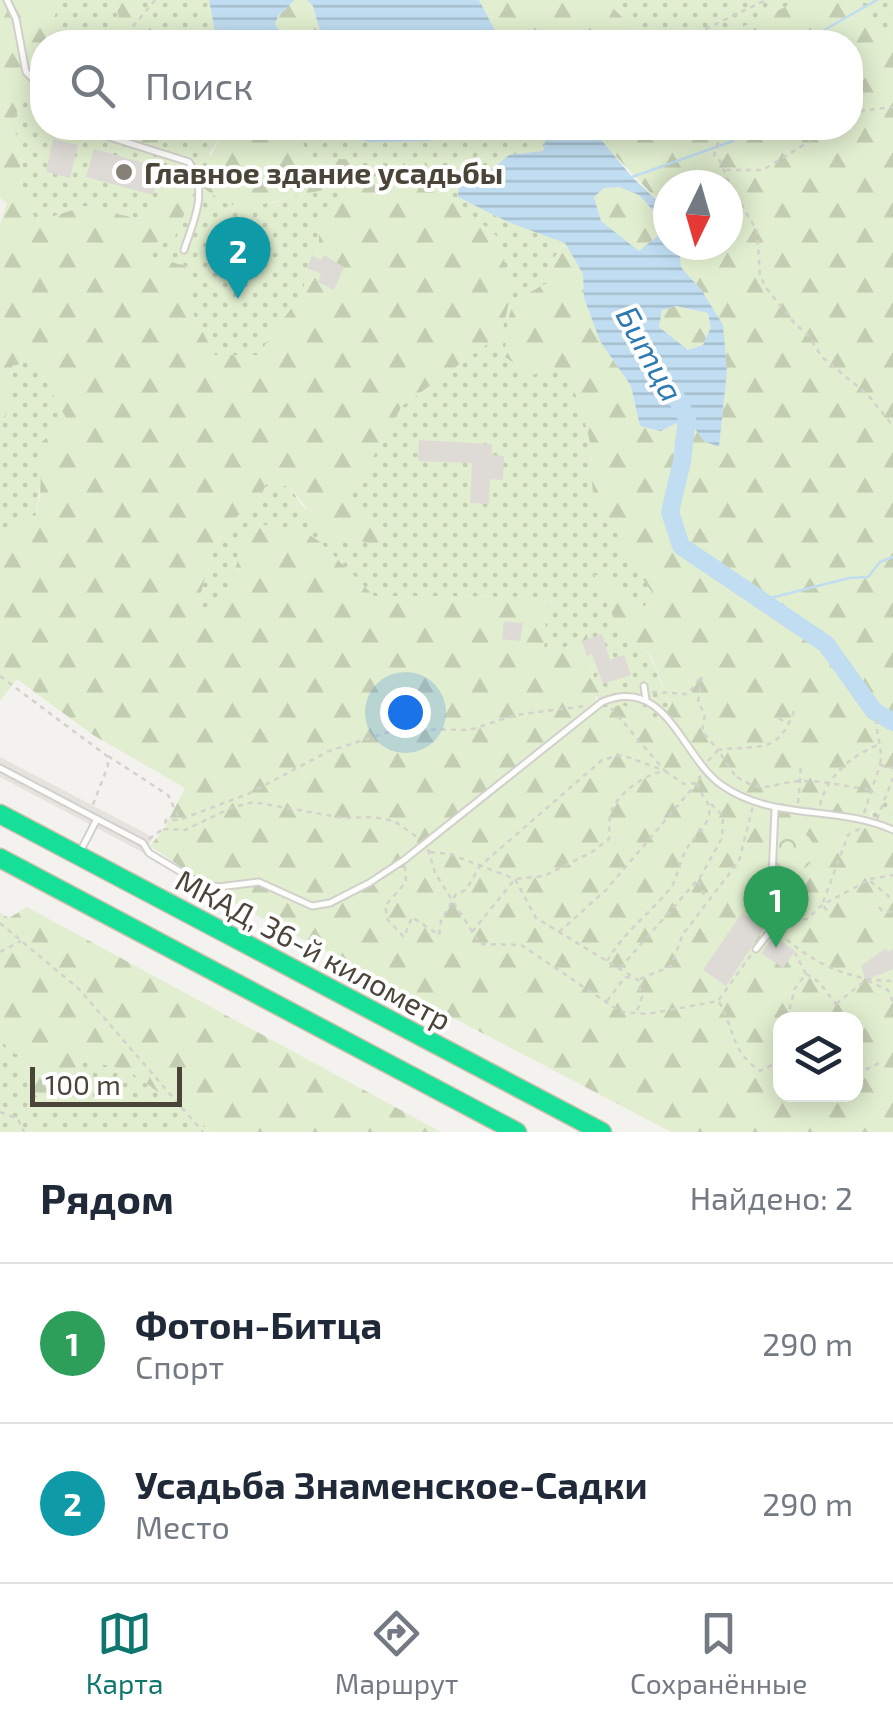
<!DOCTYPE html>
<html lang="ru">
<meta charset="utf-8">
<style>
body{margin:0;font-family:"Exo 2",sans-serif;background:#f6f6f7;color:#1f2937}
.controls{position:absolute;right:30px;bottom:30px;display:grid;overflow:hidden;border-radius:20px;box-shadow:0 5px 25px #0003}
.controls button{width:90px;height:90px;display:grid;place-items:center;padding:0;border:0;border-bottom:2px solid #e0e1e3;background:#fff;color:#1f2937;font:50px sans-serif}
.compass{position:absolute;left:653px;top:170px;width:90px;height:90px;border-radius:50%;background:#fff;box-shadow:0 5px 25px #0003;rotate:185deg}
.scale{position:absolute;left:30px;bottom:25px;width:152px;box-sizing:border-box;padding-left:10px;border:5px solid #4b4439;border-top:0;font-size:28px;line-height:35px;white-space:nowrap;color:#4b4439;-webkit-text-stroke:8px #fff;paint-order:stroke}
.you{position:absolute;left:405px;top:712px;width:35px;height:35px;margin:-25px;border:8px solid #fff;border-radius:50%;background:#1a73e8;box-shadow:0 0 0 15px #1a73e833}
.badge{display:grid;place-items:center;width:65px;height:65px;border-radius:50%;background:#0f766e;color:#fff;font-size:32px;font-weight:700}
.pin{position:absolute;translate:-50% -82px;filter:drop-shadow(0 2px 5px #0008)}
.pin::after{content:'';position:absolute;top:52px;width:35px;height:30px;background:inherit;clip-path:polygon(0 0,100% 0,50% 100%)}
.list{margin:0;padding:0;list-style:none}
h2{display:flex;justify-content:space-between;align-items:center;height:130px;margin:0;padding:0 40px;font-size:42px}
h2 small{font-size:32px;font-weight:400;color:#747a83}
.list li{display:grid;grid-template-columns:65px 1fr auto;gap:30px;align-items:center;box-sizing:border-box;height:160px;padding:0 40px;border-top:2px solid #e0e1e3}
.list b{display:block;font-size:38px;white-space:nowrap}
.list p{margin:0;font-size:32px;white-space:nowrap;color:#747a83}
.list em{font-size:32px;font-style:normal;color:#747a83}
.icon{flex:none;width:55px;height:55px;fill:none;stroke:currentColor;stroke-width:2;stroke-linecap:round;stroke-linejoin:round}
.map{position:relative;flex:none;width:893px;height:1132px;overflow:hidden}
.search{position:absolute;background:#fff;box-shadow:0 5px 25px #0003;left:30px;right:30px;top:30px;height:110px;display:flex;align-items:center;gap:25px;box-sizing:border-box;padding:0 35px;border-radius:40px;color:#747a83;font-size:38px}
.sheet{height:450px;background:#fff}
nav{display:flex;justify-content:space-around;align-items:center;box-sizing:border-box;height:140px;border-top:2px solid #e0e1e3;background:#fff;font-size:28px;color:#747a83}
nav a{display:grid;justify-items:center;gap:5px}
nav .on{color:#0f766e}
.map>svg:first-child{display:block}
.grass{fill:url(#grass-dots)}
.forest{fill:url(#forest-firs);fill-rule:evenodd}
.park{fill:url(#park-crowns)}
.parking{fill:#e6e3df}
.water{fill:url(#water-rules);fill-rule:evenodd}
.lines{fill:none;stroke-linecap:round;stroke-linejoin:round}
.stream{stroke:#c0ddf1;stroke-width:2.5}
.river{stroke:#c0ddf1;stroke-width:18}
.building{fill:#dedbd6}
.lane-casing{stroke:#d2d0cb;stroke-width:9}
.fast-casing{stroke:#ccbfa9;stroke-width:21}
.path{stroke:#d3d2cc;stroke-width:2.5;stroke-dasharray:5 5;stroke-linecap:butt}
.lane{stroke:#fdfdfc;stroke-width:5}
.fast{stroke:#16e098;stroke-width:18}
.poi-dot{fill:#868178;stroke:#fff;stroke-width:4}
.labels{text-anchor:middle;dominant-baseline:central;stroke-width:8;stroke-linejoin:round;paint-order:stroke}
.poi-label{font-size:30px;font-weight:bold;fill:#4b4439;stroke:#fff;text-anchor:start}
.street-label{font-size:30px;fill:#4b4439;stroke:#fff}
.water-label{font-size:32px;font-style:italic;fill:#2e7ab2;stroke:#fff}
</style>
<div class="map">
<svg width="893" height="1132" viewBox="0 0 893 1132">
<defs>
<pattern id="grass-dots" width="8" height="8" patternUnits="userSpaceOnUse" patternTransform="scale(2.5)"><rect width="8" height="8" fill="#e1eecf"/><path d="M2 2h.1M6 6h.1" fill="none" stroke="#c3cdb2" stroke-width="1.8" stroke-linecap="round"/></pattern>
<pattern id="forest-firs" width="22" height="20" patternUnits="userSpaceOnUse" patternTransform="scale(2.5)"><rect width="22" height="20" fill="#e1eecf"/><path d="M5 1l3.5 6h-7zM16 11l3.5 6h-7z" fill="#c3cdb2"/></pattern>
<pattern id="park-crowns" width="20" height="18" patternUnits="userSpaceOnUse" patternTransform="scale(2.5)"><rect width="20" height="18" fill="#e1eecf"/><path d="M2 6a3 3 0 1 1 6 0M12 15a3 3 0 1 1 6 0" fill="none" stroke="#c3cdb2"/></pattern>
<pattern id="water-rules" width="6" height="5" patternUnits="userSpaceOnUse" patternTransform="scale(2.5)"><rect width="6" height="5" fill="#c0ddf1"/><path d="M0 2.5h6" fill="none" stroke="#a6bfcf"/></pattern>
</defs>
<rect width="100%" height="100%" fill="#f4f2ee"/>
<g class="grass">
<polygon points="61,0 113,0 119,16 94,42 44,42"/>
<polygon points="133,0 209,0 217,42 170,42 158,28 135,12"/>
<polygon points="605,0 800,0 711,42 647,42"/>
<polygon points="844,0 893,0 893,39"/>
<path d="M 42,46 L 42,128 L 110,128 L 150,149 L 163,139 L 162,128 L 214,128 L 220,138 L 209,154 L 272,203 L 310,192 L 337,159 L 315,166 L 298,135 L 282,128 L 299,128 L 370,142 L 430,141 L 456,128 L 548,128 L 543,151 L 509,155 L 485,175 L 459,181 L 458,197 L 508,222 L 565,242 L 554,258 L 550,282 C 504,305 509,307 505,356 L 569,375 C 576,397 586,419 590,443 C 594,463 589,496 598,513 C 602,523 613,527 622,533 L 621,549 L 652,592 L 645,607 L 595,576 L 618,628 L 650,656 L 670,706 L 656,719 L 622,705 L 599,708 L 586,634 L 561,650 L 544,649 L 547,597 L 374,596 L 319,541 L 302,530 L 285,531 L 250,521 L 227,596 L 208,619 L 199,600 C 207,573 211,546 230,524 C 246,504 256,512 267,482 L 290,487 L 302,506 L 352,539 L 387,529 L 347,501 L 402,406 L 486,345 L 500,239 L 454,200 L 419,158 L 352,187 L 319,226 L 319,243 L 307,268 L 303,294 L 275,329 L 259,355 L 215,355 L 189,306 L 186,266 L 142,254 L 154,243 L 158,209 L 139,219 L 84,206 L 37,222 L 23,196 L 17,136 L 11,127 L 18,110 L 28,96 L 27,83 Z"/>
<polygon points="35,360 66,418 42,473 36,515 0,534 0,431 9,406 12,366"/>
<path d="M 893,773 L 893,837 L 870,823 C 870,813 886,783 893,773 Z"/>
<polygon points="0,1037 10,1052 20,1055 29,1090 69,1091 79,1058 129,1071 213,1132 0,1132"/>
</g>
<g class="forest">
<path d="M 0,0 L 61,0 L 27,83 L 28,96 L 18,110 L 11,127 L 17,136 L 23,196 L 37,222 L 84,206 L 139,219 L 158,209 L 168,182 L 188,184 L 189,202 L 175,237 L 154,243 L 143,254 L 186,266 L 189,306 L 215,355 L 259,355 L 275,329 L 303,294 L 307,268 L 319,243 L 319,226 L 352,187 L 419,157 L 454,200 L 500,239 L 511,293 L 500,342 L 486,345 L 402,406 L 348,501 L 387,529 L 378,545 L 352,539 L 335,544 L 290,487 L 267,482 C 256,512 246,504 230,524 C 211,546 207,573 199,600 L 208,618 L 227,596 L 250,520 L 285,531 L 302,530 L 319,541 L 374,596 L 547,597 L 544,649 L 561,650 L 587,634 L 593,678 L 605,687 L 595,697 L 599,708 L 622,705 L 656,719 L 670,705 L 651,656 L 618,628 L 594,574 L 644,607 L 652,592 L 620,549 L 621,533 C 613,527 602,523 598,513 C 589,496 594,463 590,443 C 586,419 576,398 569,375 L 549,370 L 532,375 L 505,357 C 509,307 504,305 549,282 L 554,258 L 565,243 L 583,274 L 584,298 L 600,341 L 631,386 L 640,426 L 661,431 L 687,418 L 704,441 L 719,446 L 727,371 L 702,291 L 681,267 L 679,245 L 728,245 L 728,185 L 668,185 L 668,211 L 589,128 L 850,128 L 850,42 L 711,42 L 800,0 L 844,0 L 893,39 L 893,773 L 882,798 L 870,814 L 870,823 L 893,837 L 893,1132 L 671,1132 L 236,904 L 150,846 L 164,829 L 185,788 L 93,735 L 17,679 L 0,701 L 0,534 L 36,515 L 40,496 L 42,442 L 66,418 L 35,360 L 12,366 L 9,406 L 0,431 L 0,224 L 7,203 L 0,198 ZM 780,1019 L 856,1019 L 856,1094 L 780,1094 Z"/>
<polygon points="113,0 133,0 135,12 158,28 170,42 94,42 119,16"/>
<polygon points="295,0 307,0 313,6 323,42 287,42 275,24 278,16"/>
<polygon points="479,0 605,0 647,42 501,42"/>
<polygon points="110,128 162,128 163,139 150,149"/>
<polygon points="214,128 282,128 298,135 315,166 337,159 366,160 340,186 247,208 224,203 197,183 220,138"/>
<polygon points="619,187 639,195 659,217 659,235 639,252 601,221 594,197 604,188"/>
<polygon points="676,306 708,313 711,327 703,345 688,351 659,327 662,310"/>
<polygon points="27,907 441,1132 213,1132 129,1071 79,1058 69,1091 48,1105 29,1090 20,1055 10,1052 0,1037 0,913 9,918"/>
</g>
<circle class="park" cx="794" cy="851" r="20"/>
<polygon class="parking" points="0,757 153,837 144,853 0,777"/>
<g class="water">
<polygon points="209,0 295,0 278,16 275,24 287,42 217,42"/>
<polygon points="307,0 479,0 501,42 323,42 313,6"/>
<polygon points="299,128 456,128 430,141 370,142"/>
<path d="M 548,128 L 593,130 L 632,177 L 668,211 L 668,245 L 679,245 L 681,267 L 702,291 L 723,325 L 727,371 L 719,447 L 704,441 L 687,418 L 661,431 L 640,426 L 631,386 L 600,341 L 584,298 L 583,274 L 565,243 L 508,222 L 458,197 L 459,181 L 485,175 L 509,155 L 543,151 ZM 619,187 L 639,195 L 659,217 L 659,235 L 639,251 L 601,221 L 594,197 L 604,188 ZM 676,306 L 708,313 L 711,327 L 703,345 L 688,350 L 659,327 L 662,310 Z"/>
</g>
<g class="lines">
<g class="stream">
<polyline points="803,42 877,0"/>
<polyline points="632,177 733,141 742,128"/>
<polyline points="763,600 849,578 868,577 880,562 893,557"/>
</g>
<polyline class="river" points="676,397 687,418 682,461 670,512 681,546 826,644 874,711 893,722"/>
</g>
<g class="building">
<polygon points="53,139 78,145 70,178 46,172"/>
<polygon points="94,149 161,168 153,195 86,177"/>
<polygon points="324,255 344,267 334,290 318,282 321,274 307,268 312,256 321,260"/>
<polygon points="419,440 492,444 492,455 504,456 503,480 490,479 489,504 470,503 472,463 418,461"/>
<polygon points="504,621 523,623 520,641 502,639"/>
<polygon points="602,634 610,660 624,655 631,675 603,684 592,654 587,656 582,641"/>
<polygon points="742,913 764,928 726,986 703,970"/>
<polygon points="774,936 795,951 783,968 761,953"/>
<polygon points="886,948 888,952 893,949 893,969 866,980 861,966"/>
</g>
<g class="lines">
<defs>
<g id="lane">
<polyline points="7,0 16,19 26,72 42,88"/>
<path d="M 81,128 L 189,162 C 209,192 194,219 184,250"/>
<polyline points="644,686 646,700"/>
<polyline points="387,712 395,730"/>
<polyline points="0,768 97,819"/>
<path d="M 80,852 L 97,819 L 143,843 L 149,853 L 196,881 L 218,887 L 259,882 L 312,906 L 330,903 L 369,883 L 404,860 L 602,702 C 667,674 682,759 723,786 C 774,821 838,805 893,830"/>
<polyline points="756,949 776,924 771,900 775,809"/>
</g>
<g id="fast">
<polyline points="0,814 602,1132"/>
<polyline points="0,858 517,1132"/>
</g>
</defs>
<use href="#lane" class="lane-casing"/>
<use href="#fast" class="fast-casing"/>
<g class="path">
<polyline points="120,42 155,0"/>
<polyline points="678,42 766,0"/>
<polyline points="850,112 893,107"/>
<polyline points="706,128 719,140 714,155 720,161 730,185 757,231 760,276 767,289 795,324 807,334 822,357 868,395 893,426"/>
<polyline points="726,170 763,170 810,141 823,128"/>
<polyline points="0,676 107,756 108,766 92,807"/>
<path d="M 652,692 L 688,694 L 702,676 L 698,702 L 705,715 L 702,731 L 718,750 C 763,744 778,756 796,706"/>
<polyline points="611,708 665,771"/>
<polyline points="779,718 787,724"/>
<path d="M 877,719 C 875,735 884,751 880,764"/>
<polyline points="401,729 470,730 515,715 585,706"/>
<polyline points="389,732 329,751 248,794 179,820 166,820 164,829 185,830 231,808 253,802 344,818 373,817 394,821 420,839"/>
<polyline points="108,756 168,795 179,818"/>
<polyline points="708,761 718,750 736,777"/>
<path d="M 737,777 C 764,795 771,783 799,781 C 822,780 849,787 872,790"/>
<polyline points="798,803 801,766"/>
<path d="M 820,805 C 827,776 851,756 878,745"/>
<polyline points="864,813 880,765 893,768"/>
<polyline points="877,819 893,778"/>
<polyline points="149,839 163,829"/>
<polyline points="428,849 435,873 480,944 521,945 621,1012 648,1014 718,1001 751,955"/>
<polyline points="430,852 450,854 515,879 536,918 638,980 642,997 636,1014"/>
<polyline points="405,866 406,882 385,906 388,920 404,937 412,917 439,935 441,921 456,894 466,890 480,866 602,760 622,755 660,769"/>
<polyline points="870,879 893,875"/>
<polyline points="698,881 706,899"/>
<polyline points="879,907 882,911 893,912"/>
<polyline points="827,910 822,905 848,835 863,827"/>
<polyline points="783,922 807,919 822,905 869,880 893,900"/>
<polyline points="0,923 79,989 203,1132"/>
<path d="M 472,932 L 515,879 L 544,876 L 592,852 L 609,839 C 610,829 608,815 613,807 C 622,791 647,773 665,771 L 684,784 L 697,783"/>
<polyline points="559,932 606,890 696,784"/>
<path d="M 779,933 C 811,962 849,981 893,981"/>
<polyline points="0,952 21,941"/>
<path d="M 607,961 C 623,933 649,914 669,890 C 678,880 679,860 687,848 C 694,837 706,828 709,815 C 712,800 697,794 697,780 L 701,776"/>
<polyline points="620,968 701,876 722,838 723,816 709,802"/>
<polyline points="806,974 819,982 836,1004 832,1019"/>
<polyline points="640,979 671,966 683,934 739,861 753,806"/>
<polyline points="607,1001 625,977 632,978"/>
<path d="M 719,1002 C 736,1031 729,1049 760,1071 L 780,1061"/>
<polyline points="836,1004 866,980 888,990 893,1002"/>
<polyline points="787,1019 795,988 806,974 795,953"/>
<polyline points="780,1040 778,1051 780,1059"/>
<polyline points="856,1065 867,1069 883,1061"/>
<polyline points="0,1112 18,1119 24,1132"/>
</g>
<use href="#lane" class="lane"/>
<use href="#fast" class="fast"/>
</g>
<circle class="poi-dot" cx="124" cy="172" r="10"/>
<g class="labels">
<g class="poi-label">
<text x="144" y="172">Главное здание усадьбы</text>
</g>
<g class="street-label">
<text transform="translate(314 949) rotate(28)">МКАД, 36-й километр</text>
</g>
<g class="water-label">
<text transform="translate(651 353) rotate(61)">Битца</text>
</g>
</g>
</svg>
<div class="controls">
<button><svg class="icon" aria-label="layers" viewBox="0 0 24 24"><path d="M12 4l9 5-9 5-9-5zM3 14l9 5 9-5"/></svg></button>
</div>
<svg class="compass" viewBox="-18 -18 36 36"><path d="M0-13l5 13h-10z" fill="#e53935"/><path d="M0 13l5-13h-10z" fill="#747a83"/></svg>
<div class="scale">100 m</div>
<div class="you"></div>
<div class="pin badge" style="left:776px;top:948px;background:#2e9e5b">1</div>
<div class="pin badge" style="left:238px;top:299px;background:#0f9aa8">2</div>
<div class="search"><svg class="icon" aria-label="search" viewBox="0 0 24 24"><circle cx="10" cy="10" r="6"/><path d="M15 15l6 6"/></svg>Поиск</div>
</div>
<section class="sheet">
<h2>Рядом<small>Найдено: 2</small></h2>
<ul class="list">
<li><span class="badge" style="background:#2e9e5b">1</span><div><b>Фотон-Битца</b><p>Спорт</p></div><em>290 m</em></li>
<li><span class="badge" style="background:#0f9aa8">2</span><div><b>Усадьба Знаменское-Садки</b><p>Место</p></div><em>290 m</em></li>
</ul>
</section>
<nav>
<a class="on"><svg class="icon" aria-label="map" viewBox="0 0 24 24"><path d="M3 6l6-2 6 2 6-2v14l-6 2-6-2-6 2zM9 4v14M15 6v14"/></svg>Карта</a>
<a><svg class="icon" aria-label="directions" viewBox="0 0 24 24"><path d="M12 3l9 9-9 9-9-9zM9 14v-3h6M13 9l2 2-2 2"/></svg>Маршрут</a>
<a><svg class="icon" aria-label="saved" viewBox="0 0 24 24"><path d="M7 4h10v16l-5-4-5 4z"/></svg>Сохранённые</a>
</nav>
